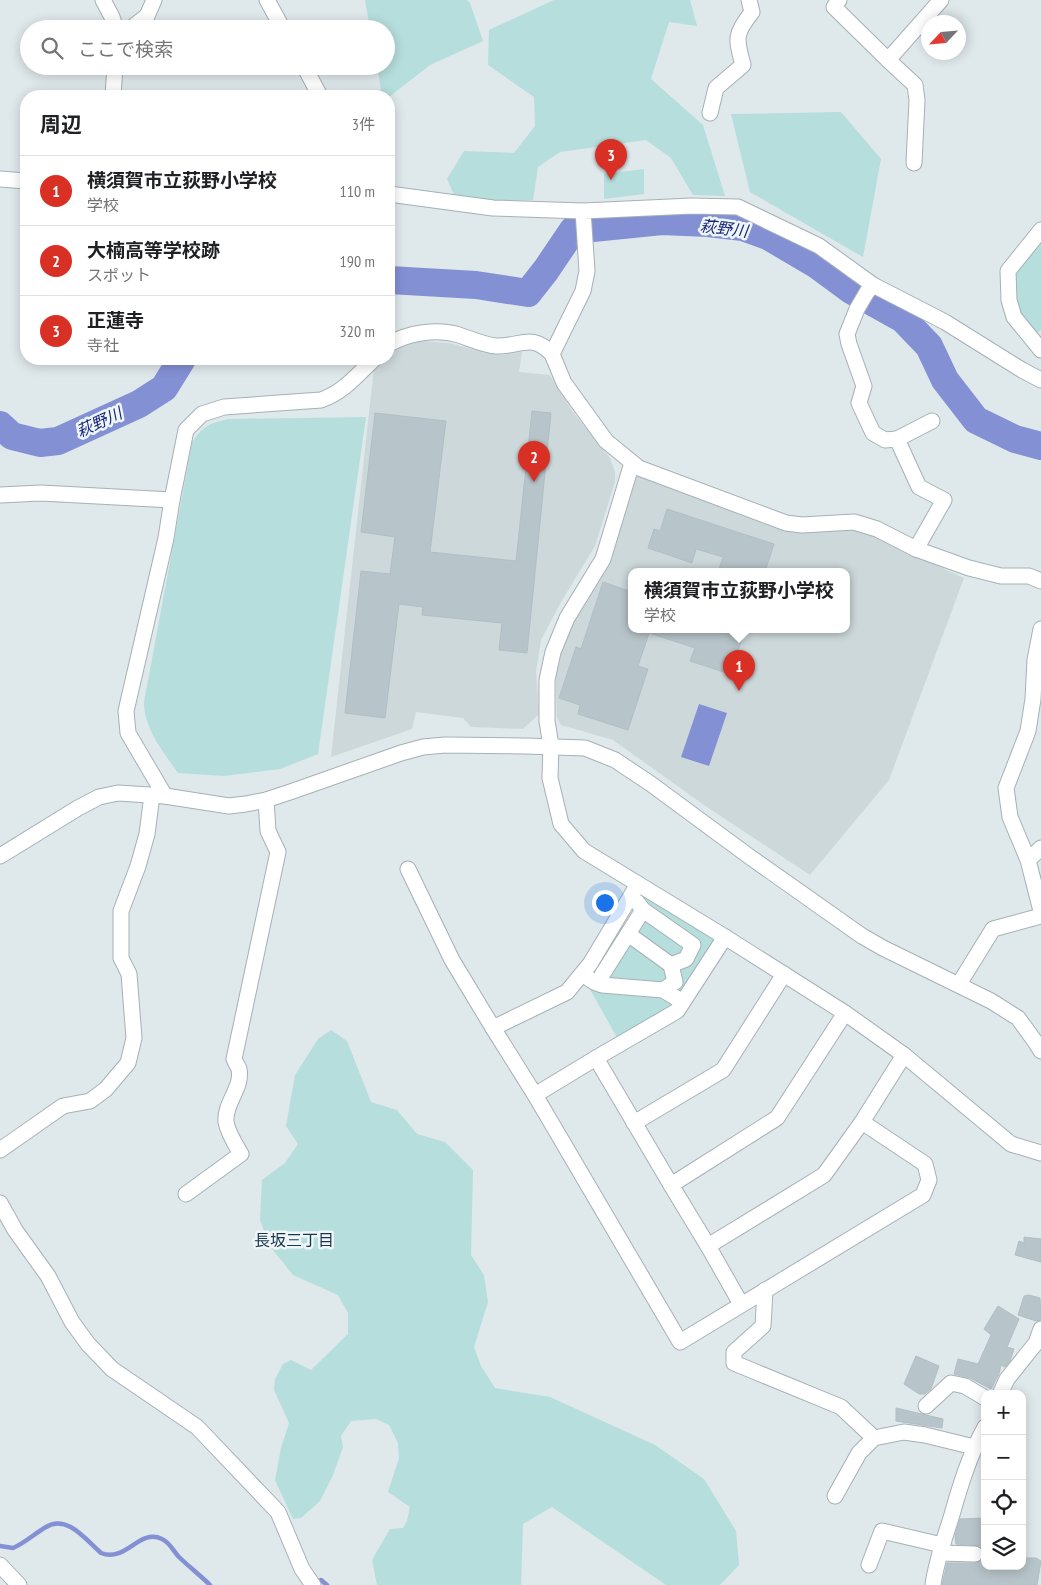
<!DOCTYPE html>
<html lang="ja">
<meta charset="utf-8">
<style>
body{margin:0;font-family:"PT Sans Narrow","Noto Sans JP",sans-serif;background:#f2f2f2;color:#202124}
.controls{position:absolute;right:15px;bottom:15px;display:grid;overflow:hidden;border-radius:10px;box-shadow:0 2px 12px #0003}
.controls button{width:45px;height:45px;display:grid;place-items:center;padding:0;border:0;border-bottom:1px solid #e0e0e0;background:#fff;color:#202124;font:25px sans-serif}
.compass{position:absolute;left:921px;top:15px;width:45px;height:45px;border-radius:50%;background:#fff;box-shadow:0 2px 12px #0003;rotate:244deg}
.you{position:absolute;left:604px;top:902px;width:18px;height:18px;margin:-12px;border:4px solid #fff;border-radius:50%;background:#1a73e8;box-shadow:0 0 0 8px #1a73e833}
.badge{display:grid;place-items:center;width:32px;height:32px;border-radius:50%;background:#d93025;color:#fff;font-size:16px;font-weight:700}
.pin{position:absolute;translate:-50% -41px;filter:drop-shadow(0 1px 2px #0008)}
.pin::after{content:'';position:absolute;top:26px;width:18px;height:15px;background:inherit;clip-path:polygon(0 0,100% 0,50% 100%)}
.popup{position:absolute;left:628px;top:568px;width:222px;height:65px;box-sizing:border-box;display:grid;place-content:center;border-radius:10px;background:#fff;filter:drop-shadow(0 1px 4px #0005);font-size:16px;white-space:nowrap;color:#757577}
.popup b{font-size:19px;color:#202124}
.popup::after{content:'';position:absolute;left:50%;top:100%;margin-left:-10px;border:10px solid transparent;border-top-color:#fff}
.list{margin:0;padding:0;list-style:none}
h2{display:flex;justify-content:space-between;align-items:center;height:65px;margin:0;padding:0 20px;font-size:21px}
h2 small{font-size:16px;font-weight:400;color:#757577}
.list li{display:grid;grid-template-columns:32px 1fr auto;gap:15px;align-items:center;box-sizing:border-box;height:70px;padding:0 20px;border-top:1px solid #e0e0e0}
.list b{display:block;font-size:19px;white-space:nowrap}
.list p{margin:0;font-size:16px;white-space:nowrap;color:#757577}
.list em{font-size:16px;font-style:normal;color:#757577}
.icon{flex:none;width:28px;height:28px;fill:none;stroke:currentColor;stroke-width:2;stroke-linecap:round;stroke-linejoin:round}
.map{position:relative;flex:none;width:1041px;height:1585px;overflow:hidden}
.search{position:absolute;background:#fff;box-shadow:0 2px 12px #0003;left:20px;top:20px;width:375px;height:55px;display:flex;align-items:center;gap:12px;box-sizing:border-box;padding:0 18px;border-radius:28px;color:#757577;font-size:19px}
.panel{position:absolute;background:#fff;box-shadow:0 2px 12px #0003;left:20px;top:90px;width:375px;height:275px;border-radius:20px}
.map>svg:first-child{display:block}
.built{fill:#cdd8db;fill-rule:evenodd}
.green{fill:#b6dedc}
.water{fill:#8390d4}
.lines{fill:none;stroke-linecap:round;stroke-linejoin:round}
.stream{stroke:#8390d4;stroke-width:4.5}
.river{stroke:#8390d4;stroke-width:28}
.building{fill:#b7c4c9;stroke:#b1bfc5}
.minor-casing{stroke:#a5b1b6;stroke-width:17}
.minor{stroke:#fff;stroke-width:15}
.labels{text-anchor:middle;dominant-baseline:central;stroke-width:5;stroke-linejoin:round;paint-order:stroke}
.water-label{font-size:16px;font-style:italic;fill:#16257a;stroke:#eff6f8}
.neighbourhood-label{font-size:16px;fill:#1a374f;stroke:#eff6f8}
</style>
<div class="map">
<svg width="1041" height="1585" viewBox="0 0 1041 1585">
<rect width="100%" height="100%" fill="#dfe8eb"/>
<g class="built">
<polygon points="421,341 450,343 485,353 500,355 522,352 519,372 550,375 573,412 610,458 615,472 615,482 595,546 561,602 541,640 536,671 539,714 523,729 471,727 463,718 416,712 412,729 331,757 374,368 383,359 389,359 389,353 403,346"/>
<path d="M 644,472 L 789,525 L 877,529 L 946,570 L 964,578 L 889,780 L 810,875 L 707,807 L 613,740 L 561,725 L 557,718 L 555,664 L 632,478 ZM 632,572 L 846,572 L 846,630 L 632,630 Z"/>
</g>
<g class="green">
<polygon points="365,0 467,0 470,3 483,41 430,65 389,97 382,96 377,66 386,66 386,29 370,29"/>
<polygon points="554,0 690,0 697,26 669,22 651,79 703,125 725,196 693,195 671,158 646,140 560,152 538,167 533,200 496,201 455,197 447,179 464,151 514,153 535,126 534,97 488,65 489,30"/>
<polygon points="841,112 881,159 863,257 750,192 731,114"/>
<polygon points="644,169 644,194 604,199 604,174"/>
<polygon points="1041,243 1041,330 1036,334 1019,314 1016,296 1015,272"/>
<path d="M 366,417 L 318,754 L 280,769 L 224,776 L 178,773 C 163,751 144,729 144,702 L 192,443 C 202,426 210,423 229,419 Z"/>
<polygon points="643,894 714,940 670,1006 618,1039 588,986"/>
<polygon points="331,1030 347,1041 371,1102 397,1110 417,1134 445,1142 473,1170 471,1255 484,1275 488,1302 474,1347 481,1366 495,1388 550,1397 655,1445 704,1479 736,1531 739,1565 720,1585 666,1585 552,1507 523,1524 521,1585 377,1585 372,1560 390,1529 403,1528 407,1521 410,1507 388,1492 399,1458 398,1443 389,1425 376,1419 351,1421 341,1436 343,1447 333,1475 320,1501 301,1518 293,1519 275,1480 281,1448 289,1423 274,1390 275,1379 283,1364 291,1360 311,1370 348,1334 348,1313 338,1295 293,1275 269,1245 260,1220 262,1180 285,1163 298,1144 286,1126 295,1075 318,1039"/>
</g>
<polygon class="water" points="699,704 727,713 709,766 681,757"/>
<g class="lines">
<g class="stream">
<path d="M 0,1546 L 13,1548 C 25,1543 34,1534 46,1527 C 67,1514 86,1540 101,1553 C 126,1563 139,1528 162,1539 C 169,1542 173,1550 178,1556 C 188,1566 200,1575 210,1585"/>
<polyline points="315,1583 321,1580 327,1585"/>
</g>
<g class="river">
<polyline points="389,280 476,285 528,293 546,270 573,230 662,221 708,223 743,227 768,236 817,265 851,290 903,319 929,346 945,380 976,420 1015,439 1041,446"/>
<polyline points="0,425 12,436 40,443 58,441 139,404 164,388 182,359"/>
</g>
</g>
<g class="building">
<polygon points="532,411 551,413 527,653 499,650 502,623 422,615 423,607 399,604 385,718 345,713 361,571 390,574 395,537 361,532 375,413 446,421 430,552 516,561"/>
<polygon points="667,509 774,544 765,572 718,572 723,557 696,549 692,563 648,548 654,529 660,531"/>
<polygon points="603,582 632,592 632,630 745,630 730,674 690,661 695,648 649,633 638,666 648,669 628,730 578,714 580,705 559,698 576,647 581,649"/>
<polygon points="1024,1237 1041,1239 1041,1262 1015,1255 1019,1241 1024,1243"/>
<polygon points="1029,1295 1040,1298 1041,1320 1036,1321 1018,1315 1024,1296"/>
<polygon points="998,1306 1019,1319 1007,1347 1014,1349 1010,1361 1005,1367 1001,1365 999,1374 991,1389 970,1378 954,1374 958,1359 978,1364 991,1335 984,1329"/>
<polygon points="916,1356 939,1366 931,1389 925,1394 919,1394 904,1384"/>
<polygon points="896,1408 943,1419 942,1428 896,1421"/>
<polygon points="985,1518 985,1568 1022,1566 1022,1558 1036,1558 1041,1561 1037,1585 942,1585 947,1563 975,1563 983,1559 984,1554 980,1546 956,1544 955,1536 960,1519"/>
</g>
<g class="lines">
<defs>
<g id="minor">
<polyline points="103,0 112,17 116,29"/>
<polyline points="267,0 283,29"/>
<polyline points="839,0 834,7 888,60 941,0"/>
<polyline points="130,29 147,16 154,0"/>
<polyline points="888,60 915,85 917,100 914,163"/>
<polyline points="304,66 320,96"/>
<polyline points="113,96 115,66"/>
<path d="M 710,113 L 716,88 L 743,65 C 736,38 734,35 752,12 L 749,0"/>
<polyline points="0,179 26,181"/>
<polyline points="389,194 493,208 583,211"/>
<polyline points="1041,230 1008,271 1009,300 1014,317 1041,350"/>
<polyline points="873,285 867,292 857,309 847,334 849,344 864,386 859,403 873,433 885,440 897,439 919,487 944,500 916,549"/>
<path d="M 389,344 C 408,333 437,328 459,335 C 471,339 484,345 496,346 C 521,347 531,332 552,354"/>
<polyline points="1041,380 1022,370 945,322 873,285 819,246 738,207 692,206 583,211 587,271 583,291 552,354 564,383 606,441 639,468 786,523 802,525 854,522 877,529 916,549 969,568 1001,576 1029,576 1041,581"/>
<polyline points="897,439 932,421"/>
<polyline points="632,463 603,559 567,618 553,652 547,680 547,721 551,746 550,778 561,824 584,851 725,937 845,1013 904,1055 1011,1144 1041,1153"/>
<polyline points="0,495 41,493 172,500"/>
<polyline points="1041,629 1035,660 1033,699 1028,731 1006,788 1010,817 1028,860 1041,911"/>
<path d="M 165,796 L 128,733 L 126,711 L 166,538 L 172,500 L 186,430 L 202,414 L 224,407 L 321,400 C 344,392 357,375 374,359"/>
<polyline points="0,856 78,808 99,797 118,793 165,796 229,806 246,804 266,800 293,791 401,753 423,747 445,745 525,746 585,748 615,760 651,784 750,857 862,936 883,948 991,1001 1018,1018 1034,1040 1041,1051"/>
<polyline points="1028,860 1041,848"/>
<polyline points="408,869 452,960 493,1028 535,1095"/>
<polyline points="628,934 671,965 686,959 693,945 643,910"/>
<polyline points="725,937 677,1011 596,1058 535,1095 680,1342 923,1195 929,1180 925,1164 862,1122 904,1055"/>
<polyline points="582,974 594,982 602,985 663,990 683,1002"/>
<polyline points="597,983 643,910 637,902"/>
<polyline points="959,984 993,929 1041,916"/>
<polyline points="663,990 675,982 671,965"/>
<polyline points="493,1028 567,992 590,964 638,884"/>
<polyline points="596,1058 671,1185"/>
<polyline points="634,1123 723,1070 784,974"/>
<polyline points="0,1150 63,1106 90,1101 106,1089 128,1063 134,1038 129,974 121,958 121,911 138,866 147,834 152,795"/>
<path d="M 186,1194 L 241,1154 C 235,1144 228,1133 226,1122 C 224,1103 243,1088 239,1069 C 238,1066 235,1062 234,1059 L 278,852 L 268,831 L 266,800"/>
<polyline points="0,1203 15,1230 48,1276 72,1322 88,1344 112,1369 197,1427 278,1512 302,1569 313,1585"/>
<polyline points="708,1246 671,1185 777,1118 845,1013"/>
<polyline points="765,1290 763,1326 734,1352 734,1363 841,1407 874,1438"/>
<polyline points="741,1304 708,1246 824,1175 862,1122"/>
<polyline points="1000,1394 1007,1379 1036,1343 1041,1329"/>
<polyline points="926,1406 951,1383 965,1386 985,1398"/>
<polyline points="835,1496 859,1453 874,1438 904,1432 925,1435 974,1447"/>
<polyline points="940,1553 975,1554"/>
<polyline points="0,1565 19,1585"/>
<polyline points="869,1565 882,1531 942,1545"/>
<path d="M 933,1585 C 936,1562 944,1540 951,1518 C 960,1486 969,1456 985,1427"/>
</g>
</defs>
<use href="#minor" class="minor-casing"/>
<use href="#minor" class="minor"/>
</g>
<g class="labels">
<g class="water-label">
<text transform="translate(724 228) rotate(7)">萩野川</text>
<text transform="translate(99 422) rotate(-25)">萩野川</text>
</g>
<g class="neighbourhood-label">
<text x="294" y="1240">長坂三丁目</text>
</g>
</g>
</svg>
<div class="controls">
<button>+</button>
<button>−</button>
<button><svg class="icon" aria-label="locate" viewBox="0 0 24 24"><circle cx="12" cy="12" r="6"/><path d="M12 2v4M12 18v4M2 12h4M18 12h4"/></svg></button>
<button><svg class="icon" aria-label="layers" viewBox="0 0 24 24"><path d="M12 4l9 5-9 5-9-5zM3 14l9 5 9-5"/></svg></button>
</div>
<svg class="compass" viewBox="-18 -18 36 36"><path d="M0-13l5 13h-10z" fill="#e53935"/><path d="M0 13l5-13h-10z" fill="#757577"/></svg>
<div class="you"></div>
<div class="pin badge" style="left:739px;top:691px">1</div>
<div class="popup"><b>横須賀市立荻野小学校</b>学校</div>
<div class="pin badge" style="left:534px;top:482px">2</div>
<div class="pin badge" style="left:611px;top:180px">3</div>
<div class="search"><svg class="icon" aria-label="search" viewBox="0 0 24 24"><circle cx="10" cy="10" r="6"/><path d="M15 15l6 6"/></svg>ここで検索</div>
<section class="panel">
<h2>周辺<small>3件</small></h2>
<ul class="list">
<li><span class="badge">1</span><div><b>横須賀市立荻野小学校</b><p>学校</p></div><em>110 m</em></li>
<li><span class="badge">2</span><div><b>大楠高等学校跡</b><p>スポット</p></div><em>190 m</em></li>
<li><span class="badge">3</span><div><b>正蓮寺</b><p>寺社</p></div><em>320 m</em></li>
</ul>
</section>
</div>
